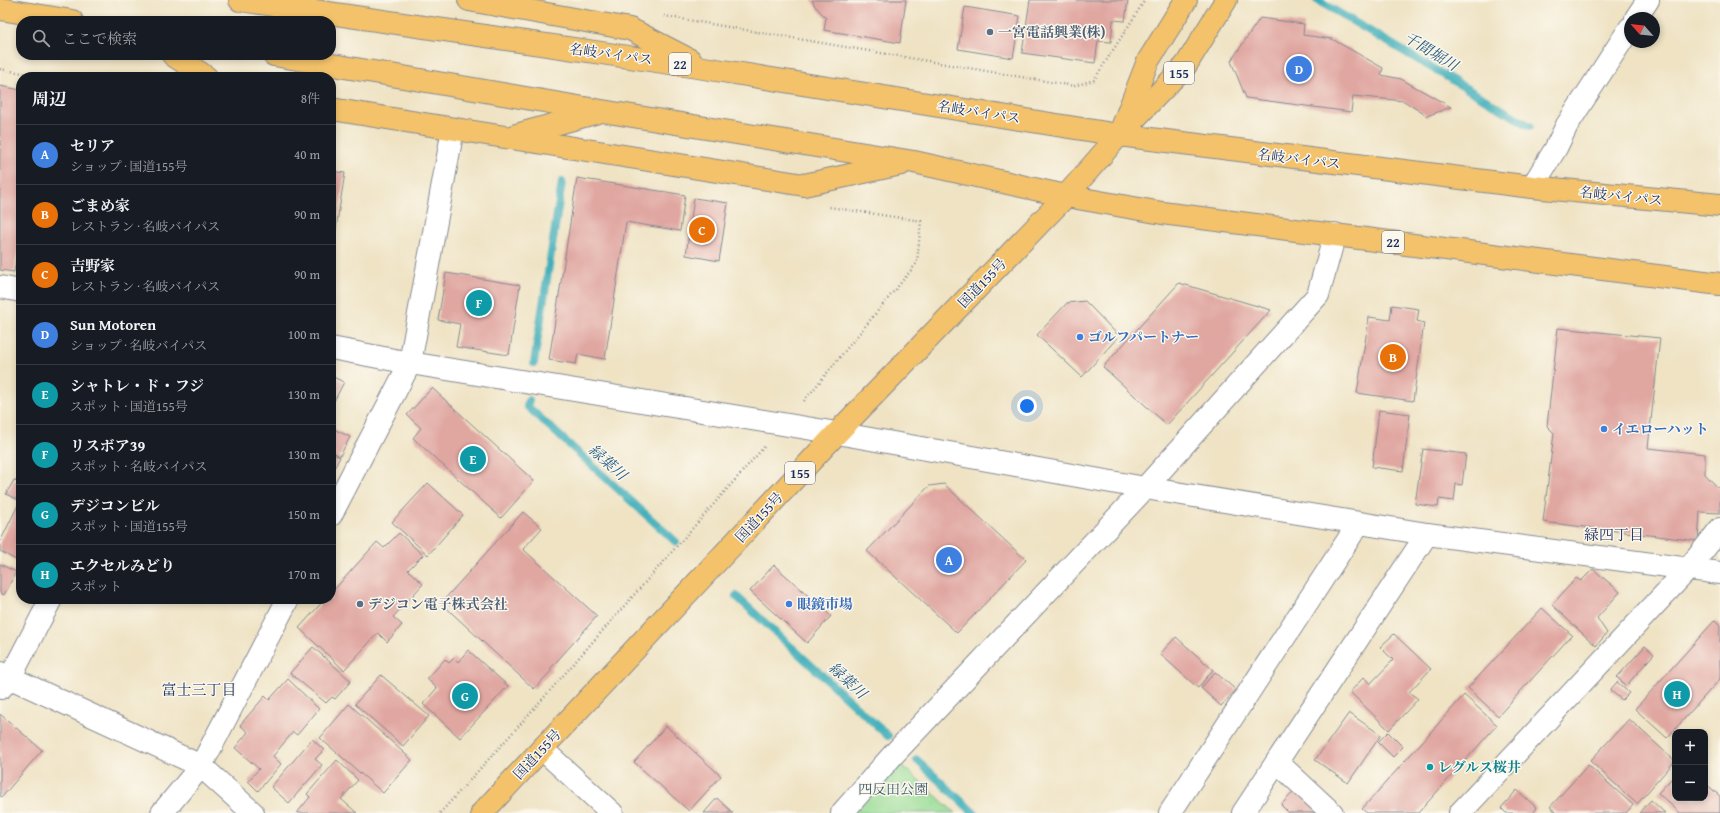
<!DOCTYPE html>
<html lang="ja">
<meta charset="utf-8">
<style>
body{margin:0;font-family:"Gentium Book Plus","Noto Serif JP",serif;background:#20242c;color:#f1f3f6}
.controls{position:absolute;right:12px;bottom:12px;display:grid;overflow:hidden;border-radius:8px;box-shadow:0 2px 6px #0003}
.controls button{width:36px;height:36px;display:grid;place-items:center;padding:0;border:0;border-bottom:1px solid #363941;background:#171b24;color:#f1f3f6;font:20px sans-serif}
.compass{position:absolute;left:1624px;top:12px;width:36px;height:36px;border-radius:50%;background:#171b24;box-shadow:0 2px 6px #0003;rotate:297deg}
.you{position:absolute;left:1027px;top:406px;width:14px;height:14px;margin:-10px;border:3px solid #fff;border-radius:50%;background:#1a73e8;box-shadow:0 0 0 6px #1a73e833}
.badge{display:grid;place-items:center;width:26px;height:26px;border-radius:50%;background:#1a73e8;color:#fff;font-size:13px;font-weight:700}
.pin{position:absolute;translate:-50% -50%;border:2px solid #fff;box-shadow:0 1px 4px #0006}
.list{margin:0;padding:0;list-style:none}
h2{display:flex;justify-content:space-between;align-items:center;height:52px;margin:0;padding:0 16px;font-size:17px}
h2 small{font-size:13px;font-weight:400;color:#9ea1a6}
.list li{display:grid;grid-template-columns:26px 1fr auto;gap:12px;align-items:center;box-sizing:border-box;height:60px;padding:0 16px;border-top:1px solid #363941}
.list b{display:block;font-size:15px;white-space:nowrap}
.list p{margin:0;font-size:13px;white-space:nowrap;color:#9ea1a6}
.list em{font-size:13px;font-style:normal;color:#9ea1a6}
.icon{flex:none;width:22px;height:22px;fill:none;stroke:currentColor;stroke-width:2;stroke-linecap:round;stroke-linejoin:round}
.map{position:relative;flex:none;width:1720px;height:813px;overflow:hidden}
.search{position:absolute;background:#171b24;box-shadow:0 2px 6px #0003;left:16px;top:16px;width:320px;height:44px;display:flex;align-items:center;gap:10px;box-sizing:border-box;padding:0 14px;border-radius:16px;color:#9ea1a6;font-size:15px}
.panel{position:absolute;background:#171b24;box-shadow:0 2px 6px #0003;left:16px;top:72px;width:320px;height:532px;border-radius:16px}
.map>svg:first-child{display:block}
.green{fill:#97dc94;stroke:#598679}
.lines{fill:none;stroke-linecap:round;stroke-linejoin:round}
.stream{stroke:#3eaeb9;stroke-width:8}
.building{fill:#e0a6a0}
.street-casing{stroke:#858991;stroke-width:24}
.highway-casing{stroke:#858991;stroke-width:24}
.path{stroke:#858991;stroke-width:2.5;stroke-dasharray:1 3;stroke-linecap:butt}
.street{stroke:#fff;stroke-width:22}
.highway{stroke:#f3c26a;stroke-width:22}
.service-dot{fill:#5c6f8a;stroke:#fbf7ec;stroke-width:1.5}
.shop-dot{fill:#3f7fe0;stroke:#fbf7ec;stroke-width:1.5}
.culture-dot{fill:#0f9aa8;stroke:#fbf7ec;stroke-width:1.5}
.labels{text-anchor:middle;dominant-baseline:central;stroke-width:3;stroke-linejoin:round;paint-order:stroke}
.shield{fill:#fbf7ec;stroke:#5e6b89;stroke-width:1}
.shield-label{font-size:13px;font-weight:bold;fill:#1b2f5e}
.service-label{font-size:14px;font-weight:bold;fill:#4e5e75;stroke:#fbf7ec;text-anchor:start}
.street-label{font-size:14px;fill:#1b2f5e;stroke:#fbf7ec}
.shop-label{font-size:14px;font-weight:bold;fill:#366cbe;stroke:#fbf7ec;text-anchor:start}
.culture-label{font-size:14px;font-weight:bold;fill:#0d838f;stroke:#fbf7ec;text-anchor:start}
.park-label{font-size:14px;fill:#3a5a6c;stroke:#fbf7ec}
.water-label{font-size:15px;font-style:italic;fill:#275b7e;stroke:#fbf7ec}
.neighbourhood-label{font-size:15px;fill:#1b2f5e;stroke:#fbf7ec}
</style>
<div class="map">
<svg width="1720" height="813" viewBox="0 0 1720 813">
<rect width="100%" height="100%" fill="#fbf7ec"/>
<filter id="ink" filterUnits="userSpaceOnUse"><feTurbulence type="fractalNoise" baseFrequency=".025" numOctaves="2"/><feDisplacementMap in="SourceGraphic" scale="8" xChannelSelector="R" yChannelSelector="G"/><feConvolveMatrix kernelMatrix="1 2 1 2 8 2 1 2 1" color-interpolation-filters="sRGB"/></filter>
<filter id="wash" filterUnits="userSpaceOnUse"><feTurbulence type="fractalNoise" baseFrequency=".012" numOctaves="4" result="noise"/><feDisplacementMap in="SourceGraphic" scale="16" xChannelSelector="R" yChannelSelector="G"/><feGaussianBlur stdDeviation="0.9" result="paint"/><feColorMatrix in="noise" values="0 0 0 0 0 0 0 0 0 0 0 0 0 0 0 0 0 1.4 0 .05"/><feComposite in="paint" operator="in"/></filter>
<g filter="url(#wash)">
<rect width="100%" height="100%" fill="#efe3c4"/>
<polygon class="green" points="892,756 955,813 841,813"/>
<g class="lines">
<g class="stream">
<polyline points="1317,0 1530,126"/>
<polyline points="534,363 562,182"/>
<polyline points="529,400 527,406 676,542"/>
<polyline points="736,596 888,736"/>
<polyline points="917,760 974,813"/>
</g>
</g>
<g id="blocks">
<g class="building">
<polygon points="812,0 906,0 900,43 824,30 826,18 815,6"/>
<polygon points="1030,0 1128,0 1125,21 1113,20 1111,42 1098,41 1095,63 1022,53"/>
<polygon points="965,7 1020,16 1013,58 958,49"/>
<polygon points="1260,18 1304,24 1303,35 1332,39 1383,68 1381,75 1401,79 1451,107 1427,116 1404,101 1353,96 1351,112 1246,98 1231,61"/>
<polygon points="0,86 21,90 21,231 14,272 0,270"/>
<polygon points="331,171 345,173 332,253 331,253"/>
<polygon points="577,178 685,195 680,231 626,222 605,359 578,354 576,364 549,360"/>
<polygon points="694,198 728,203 719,261 686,255"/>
<polygon points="446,273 520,285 509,355 456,347 460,324 438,320"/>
<polygon points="1179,283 1271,310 1167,425 1103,367"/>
<polygon points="1085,301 1119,336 1082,377 1037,335 1067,303"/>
<polygon points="1392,305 1419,309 1417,321 1424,323 1413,401 1357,393 1369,317 1390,320"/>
<polygon points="1558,328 1660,338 1648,448 1705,454 1705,474 1720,490 1720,513 1700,512 1698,541 1543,522 1554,433 1547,426"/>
<polygon points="331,376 344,382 331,407"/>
<polygon points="432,388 534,481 501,518 413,438 421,428 407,415"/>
<polygon points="1379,410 1410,414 1403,471 1372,467"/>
<polygon points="332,428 350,437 340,456 331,451"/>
<polygon points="1423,449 1466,454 1462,485 1456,484 1454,501 1439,499 1438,507 1415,504"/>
<polygon points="331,453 340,457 331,474"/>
<polygon points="14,480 21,483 21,563 0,551 0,542 20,501 6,494"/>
<polygon points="428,483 463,515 428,555 392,522"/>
<polygon points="944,484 1026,560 957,633 867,551 929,486"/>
<polygon points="523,512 542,528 523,549 597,616 550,669 552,670 534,689 441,603"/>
<polygon points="399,533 423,555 408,570 423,584 393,617 402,625 387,642 378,633 344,670 299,628 325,599 331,599 331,593 377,542 384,548"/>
<polygon points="0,564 16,572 4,595 0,593"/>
<polygon points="774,565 831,616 807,643 750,591"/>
<polygon points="1593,569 1620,592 1597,618 1607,633 1596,646 1552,605 1576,578 1581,581"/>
<polygon points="1542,608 1572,635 1498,716 1468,688"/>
<polygon points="1715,620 1720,625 1720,679 1667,738 1635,709"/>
<polygon points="1394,634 1431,669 1409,692 1418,699 1389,730 1350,692 1364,677 1370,684 1393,660 1380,647"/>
<polygon points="1176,637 1213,670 1198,688 1160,654"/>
<polygon points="1645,646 1654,654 1626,686 1617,677"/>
<polygon points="313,647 351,681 335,699 332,697 326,703 290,673"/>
<polygon points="468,650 508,686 460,738 423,704 437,688 427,679 445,659 449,663 454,658 458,662"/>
<polygon points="1215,672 1236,690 1221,706 1201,688"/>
<polygon points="381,675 429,716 403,746 355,704"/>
<polygon points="288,679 319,709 297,735 293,732 273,756 281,764 258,791 248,781 259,769 235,748 248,732 240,725 265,696 269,700"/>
<polygon points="1617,682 1629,693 1622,700 1610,690"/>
<polygon points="1464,695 1497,725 1418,813 1367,813 1362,809"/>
<polygon points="349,704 412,760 383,793 320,738"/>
<polygon points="1349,713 1381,735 1348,783 1315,760"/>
<polygon points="0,714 42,750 2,797 0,796"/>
<polygon points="1629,719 1675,761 1637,804 1590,761"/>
<polygon points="666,726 721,776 689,811 634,762"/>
<polygon points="1388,732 1403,747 1393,757 1378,742"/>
<polygon points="312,739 324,750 315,759 322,765 289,803 271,787"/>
<polygon points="337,760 358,780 341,799 357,813 297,813 310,797 307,794"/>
<polygon points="1588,765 1633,805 1626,813 1557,813 1550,807"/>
<polygon points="1675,775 1675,798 1705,798 1705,783 1720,796 1720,813 1680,813 1658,793"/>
<polygon points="1297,788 1322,813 1289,813 1281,805"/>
<polygon points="1517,790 1537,808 1533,813 1506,813 1501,808"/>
<polygon points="717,798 733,813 704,813"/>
<polygon points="1651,800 1665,813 1639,813"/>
</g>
</g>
</g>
<g filter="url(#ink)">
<use href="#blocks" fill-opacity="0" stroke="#858991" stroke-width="1"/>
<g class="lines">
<defs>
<g id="street">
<polyline points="1636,18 1648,0"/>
<polyline points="1532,187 1556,148 1567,125 1630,28"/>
<polyline points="0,287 21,291"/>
<polyline points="331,348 410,363 837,433 1145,488 1427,534 1720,573"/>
<polyline points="331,515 410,363 453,129"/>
<polyline points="0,673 201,766 253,813"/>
<polyline points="1,688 10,678 51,599"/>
<polyline points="542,749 612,813"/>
<polyline points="1277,762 1332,813"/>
<polyline points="162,813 201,766 288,599"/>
<polyline points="842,813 892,756 1145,488 1318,295 1335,234"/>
<polyline points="1170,813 1359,523"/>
<polyline points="1243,813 1427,534"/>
<polyline points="1460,813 1689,568 1720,529"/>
</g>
<g id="highway">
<polyline points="240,0 704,68 1119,135 1532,187 1720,205"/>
<polyline points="469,0 630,29 690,60"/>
<polyline points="0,9 72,21"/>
<polyline points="173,55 206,77"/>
<polyline points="274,55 602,111 914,162 1066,196 1162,213 1720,284"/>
<polyline points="331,109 804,185 901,164"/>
<polyline points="1123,125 1148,61 1186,0"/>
<polyline points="516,135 595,113"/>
<polyline points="482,813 837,433 1066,196 1119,135 1186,65 1226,0"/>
</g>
</defs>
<use href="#street" class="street-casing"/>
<use href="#highway" class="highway-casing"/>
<g class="path">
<polyline points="664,16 1074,86 1094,80 1145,0"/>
<polyline points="0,69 44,77"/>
<polyline points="804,401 917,263 921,221 829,207"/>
<polyline points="440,813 525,719 764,447"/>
</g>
<use href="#street" class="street"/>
<use href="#highway" class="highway"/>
</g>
</g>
<g class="service-dot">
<circle cx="990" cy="32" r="4"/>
<circle cx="360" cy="604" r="4"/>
</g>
<g class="shop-dot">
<circle cx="1080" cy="337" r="4"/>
<circle cx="1604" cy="429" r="4"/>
<circle cx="789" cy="604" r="4"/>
</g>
<circle class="culture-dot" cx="1430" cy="767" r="4"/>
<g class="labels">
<g class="shield">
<rect x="669" y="53" width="22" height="22" rx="3"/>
<rect x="1164" y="62" width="30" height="22" rx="3"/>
<rect x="1382" y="231" width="22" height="22" rx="3"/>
<rect x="785" y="462" width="30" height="22" rx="3"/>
</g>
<g class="shield-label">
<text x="680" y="64">22</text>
<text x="1179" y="73">155</text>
<text x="1393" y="242">22</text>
<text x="800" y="473">155</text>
</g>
<g class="service-label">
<text x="998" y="32">一宮電話興業(株)</text>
<text x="368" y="604">デジコン電子株式会社</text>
</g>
<g class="street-label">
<text transform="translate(611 54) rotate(8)">名岐バイパス</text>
<text transform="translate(979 112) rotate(9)">名岐バイパス</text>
<text transform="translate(1299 159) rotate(7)">名岐バイパス</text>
<text transform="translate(1621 196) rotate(6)">名岐バイパス</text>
<text transform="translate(982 283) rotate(-46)">国道155号</text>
<text transform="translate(759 517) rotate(-47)">国道155号</text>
<text transform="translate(537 754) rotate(-47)">国道155号</text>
</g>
<g class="shop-label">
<text x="1088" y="337">ゴルフパートナー</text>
<text x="1612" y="429">イエローハット</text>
<text x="797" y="604">眼鏡市場</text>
</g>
<g class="culture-label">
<text x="1438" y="767">レグルス桜井</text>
</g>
<g class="park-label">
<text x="893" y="789">四反田公園</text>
</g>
<g class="water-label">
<text transform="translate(1431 51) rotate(31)">千間堀川</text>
<text transform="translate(608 462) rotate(42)">縁葉川</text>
<text transform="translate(848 680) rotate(43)">縁葉川</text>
</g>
<g class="neighbourhood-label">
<text x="1614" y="534">緑四丁目</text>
<text x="199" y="689">富士三丁目</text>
</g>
</g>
</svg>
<div class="controls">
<button>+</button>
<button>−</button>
</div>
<svg class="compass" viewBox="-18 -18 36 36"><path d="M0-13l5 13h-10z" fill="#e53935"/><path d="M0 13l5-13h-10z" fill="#9ea1a6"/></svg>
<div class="you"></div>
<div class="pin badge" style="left:949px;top:560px;background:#3f7fe0">A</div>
<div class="pin badge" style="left:1393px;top:357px;background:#e8710a">B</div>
<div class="pin badge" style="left:702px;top:230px;background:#e8710a">C</div>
<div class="pin badge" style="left:1299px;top:69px;background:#3f7fe0">D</div>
<div class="pin badge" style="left:473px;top:459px;background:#0f9aa8">E</div>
<div class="pin badge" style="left:479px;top:303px;background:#0f9aa8">F</div>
<div class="pin badge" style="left:465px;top:696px;background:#0f9aa8">G</div>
<div class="pin badge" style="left:1677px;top:694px;background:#0f9aa8">H</div>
<div class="search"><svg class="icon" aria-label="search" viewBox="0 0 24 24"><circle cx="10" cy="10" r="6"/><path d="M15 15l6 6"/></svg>ここで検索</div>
<section class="panel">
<h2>周辺<small>8件</small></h2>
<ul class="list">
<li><span class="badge" style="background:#3f7fe0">A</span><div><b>セリア</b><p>ショップ · 国道155号</p></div><em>40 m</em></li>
<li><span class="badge" style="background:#e8710a">B</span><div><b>ごまめ家</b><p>レストラン · 名岐バイパス</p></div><em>90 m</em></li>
<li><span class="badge" style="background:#e8710a">C</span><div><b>吉野家</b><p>レストラン · 名岐バイパス</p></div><em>90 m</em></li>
<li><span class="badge" style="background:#3f7fe0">D</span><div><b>Sun Motoren</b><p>ショップ · 名岐バイパス</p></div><em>100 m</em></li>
<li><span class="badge" style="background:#0f9aa8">E</span><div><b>シャトレ・ド・フジ</b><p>スポット · 国道155号</p></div><em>130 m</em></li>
<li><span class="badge" style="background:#0f9aa8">F</span><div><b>リスボア39</b><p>スポット · 名岐バイパス</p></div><em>130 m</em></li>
<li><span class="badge" style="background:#0f9aa8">G</span><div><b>デジコンビル</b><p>スポット · 国道155号</p></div><em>150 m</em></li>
<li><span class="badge" style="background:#0f9aa8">H</span><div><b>エクセルみどり</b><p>スポット</p></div><em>170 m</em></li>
</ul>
</section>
</div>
